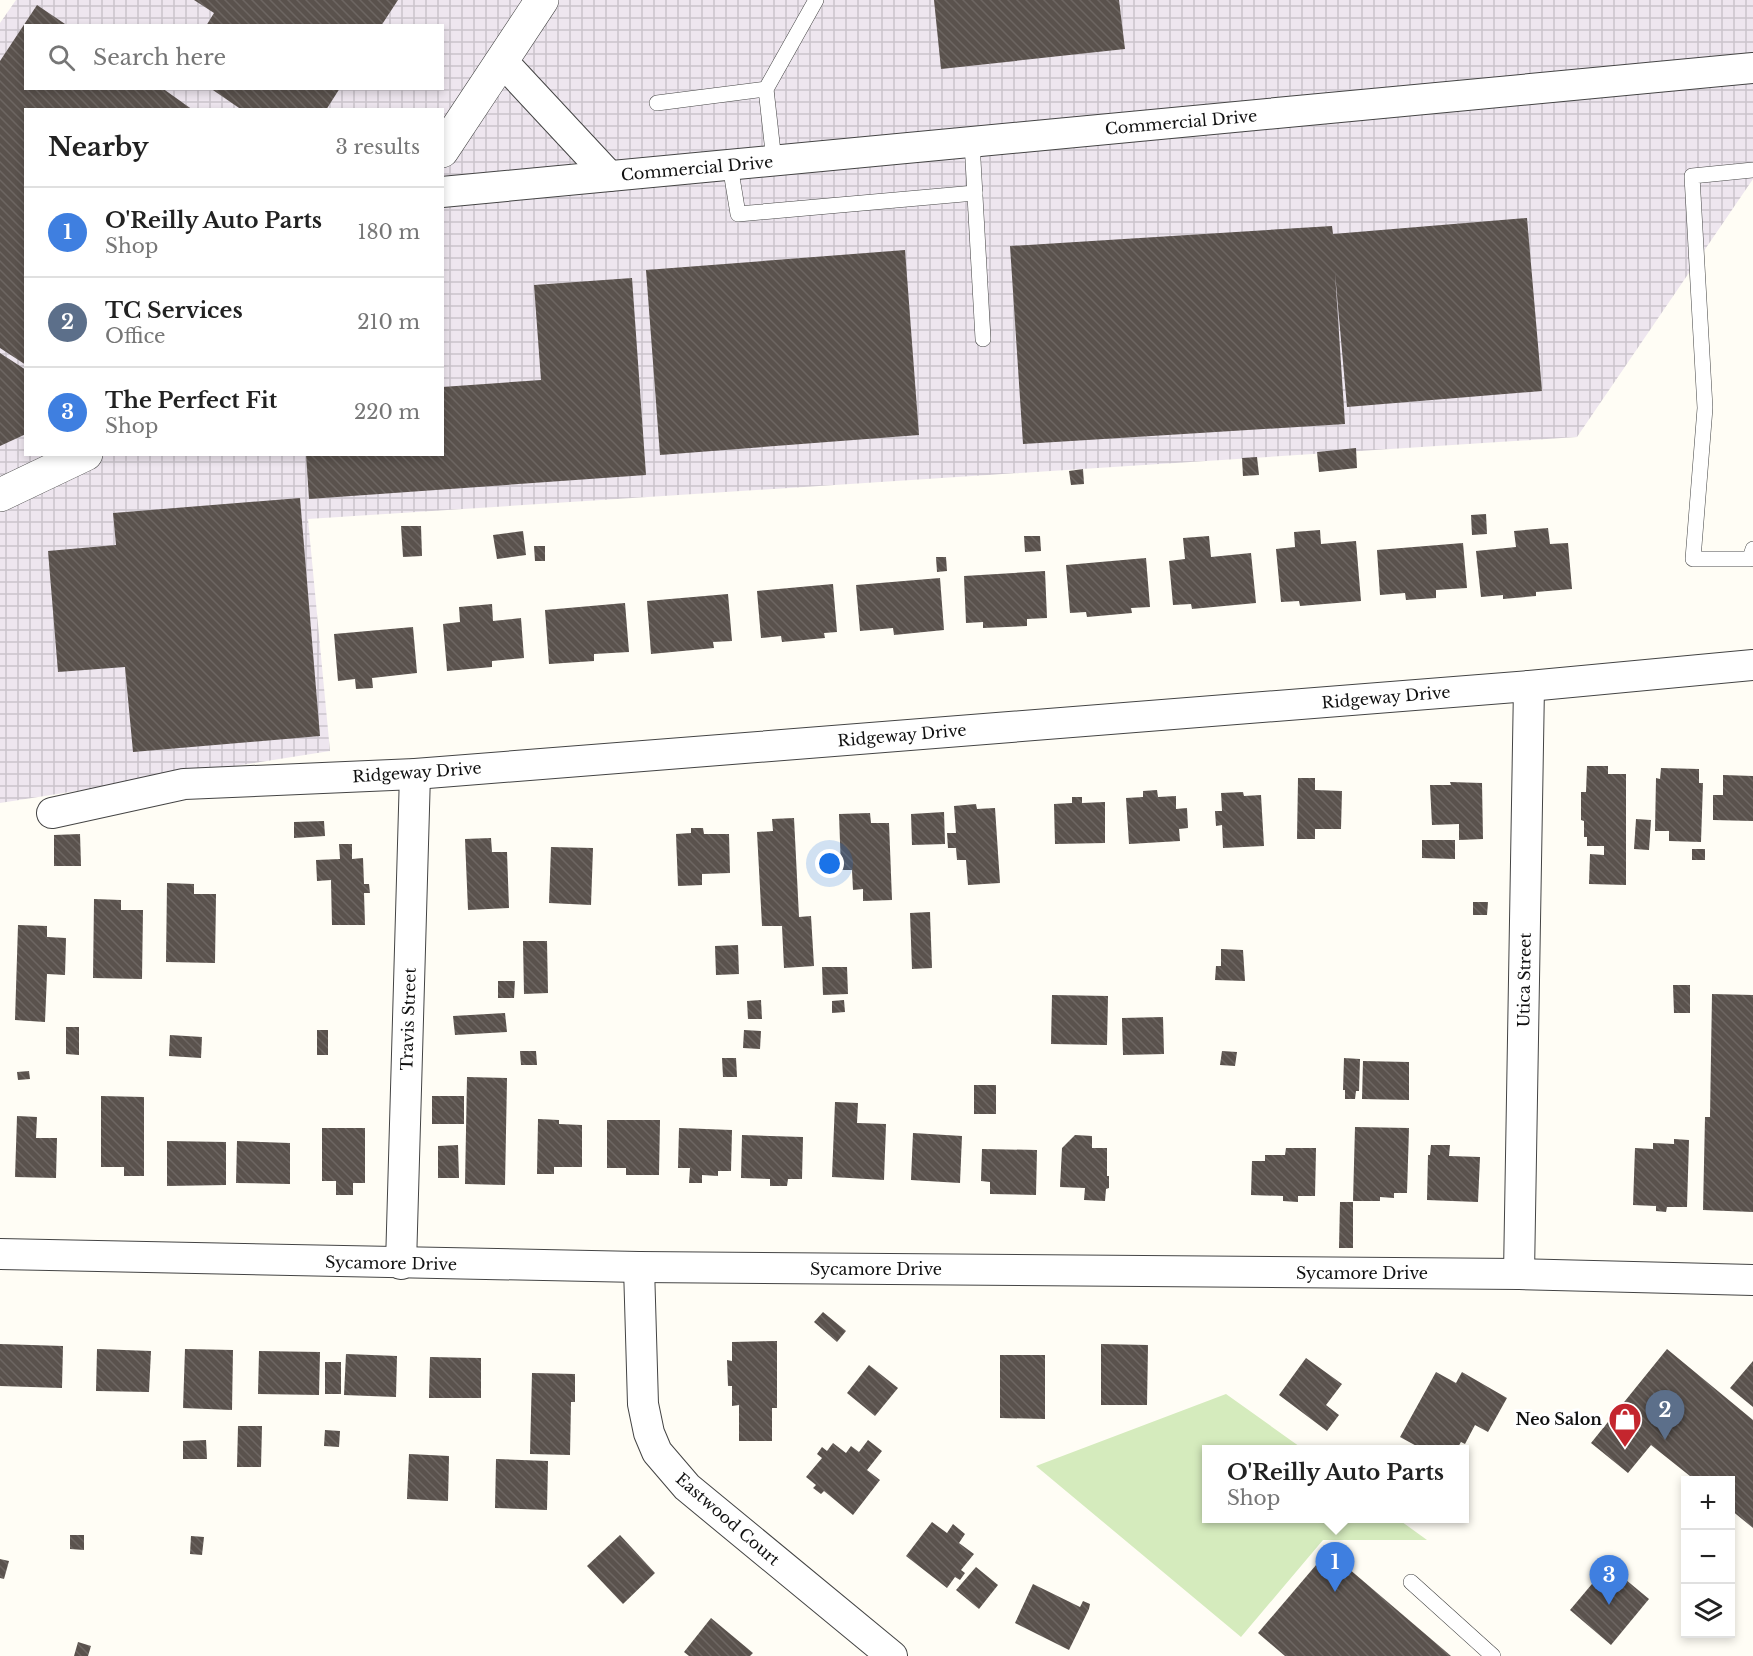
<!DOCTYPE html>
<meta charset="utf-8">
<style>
body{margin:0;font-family:"Libre Baskerville",serif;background:#f6f6f6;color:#222}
.controls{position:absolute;right:18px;bottom:18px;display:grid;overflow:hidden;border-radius:0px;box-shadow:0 3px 9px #0003}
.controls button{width:54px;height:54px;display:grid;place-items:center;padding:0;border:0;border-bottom:2px solid #e0e0e0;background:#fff;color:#222;font:30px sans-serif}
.you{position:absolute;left:830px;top:864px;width:21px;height:21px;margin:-15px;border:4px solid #fff;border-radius:50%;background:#1a73e8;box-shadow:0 0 0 9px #1a73e833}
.badge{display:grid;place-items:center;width:39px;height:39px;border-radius:50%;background:#d93025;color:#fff;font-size:20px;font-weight:700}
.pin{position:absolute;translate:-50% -50px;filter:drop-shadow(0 2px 3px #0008)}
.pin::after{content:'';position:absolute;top:32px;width:21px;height:18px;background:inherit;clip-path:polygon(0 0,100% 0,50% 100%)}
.popup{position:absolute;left:1202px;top:1445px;width:267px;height:78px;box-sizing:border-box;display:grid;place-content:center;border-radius:0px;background:#fff;filter:drop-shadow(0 2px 4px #0005);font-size:20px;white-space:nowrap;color:#767676}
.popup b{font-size:22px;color:#222}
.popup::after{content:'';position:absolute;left:50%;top:100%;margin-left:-12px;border:12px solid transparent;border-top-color:#fff}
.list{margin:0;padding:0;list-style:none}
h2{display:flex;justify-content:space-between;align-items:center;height:78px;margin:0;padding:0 24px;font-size:26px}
h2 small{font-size:20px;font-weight:400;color:#767676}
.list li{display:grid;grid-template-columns:39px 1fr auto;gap:18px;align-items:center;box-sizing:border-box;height:90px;padding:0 24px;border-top:2px solid #e0e0e0}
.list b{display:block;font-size:22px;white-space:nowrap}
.list p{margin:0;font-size:20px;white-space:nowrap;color:#767676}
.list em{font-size:20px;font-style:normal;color:#767676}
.icon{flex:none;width:33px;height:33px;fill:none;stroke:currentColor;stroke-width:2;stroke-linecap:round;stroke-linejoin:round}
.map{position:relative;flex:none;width:1753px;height:1656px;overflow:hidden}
.search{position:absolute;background:#fff;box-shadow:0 3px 9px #0003;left:24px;top:24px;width:420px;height:66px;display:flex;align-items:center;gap:15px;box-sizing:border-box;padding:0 21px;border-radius:0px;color:#767676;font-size:22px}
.panel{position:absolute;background:#fff;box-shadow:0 3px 9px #0003;left:24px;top:108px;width:420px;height:348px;border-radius:0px}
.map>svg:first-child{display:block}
.industrial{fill:url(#industrial-grid);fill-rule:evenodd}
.green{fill:#d5ebbd}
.building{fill:url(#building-back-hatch)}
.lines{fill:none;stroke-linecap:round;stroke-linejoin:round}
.service-casing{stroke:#444;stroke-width:16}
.minor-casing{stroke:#444;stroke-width:32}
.tertiary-casing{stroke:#444;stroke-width:34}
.service{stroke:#fff;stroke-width:15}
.minor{stroke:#fff;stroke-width:30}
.tertiary{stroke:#fff;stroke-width:33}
.labels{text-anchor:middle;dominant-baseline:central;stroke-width:6;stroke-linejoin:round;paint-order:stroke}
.street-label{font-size:16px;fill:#111;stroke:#fff}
.poi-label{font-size:16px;font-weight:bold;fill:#111;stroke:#fff;text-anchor:end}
</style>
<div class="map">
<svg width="1753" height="1656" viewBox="0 0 1753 1656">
<defs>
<pattern id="industrial-grid" width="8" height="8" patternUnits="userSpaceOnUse" patternTransform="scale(1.5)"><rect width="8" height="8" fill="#eee6ef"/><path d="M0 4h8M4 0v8" fill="none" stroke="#cbc4cc"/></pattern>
<pattern id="building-back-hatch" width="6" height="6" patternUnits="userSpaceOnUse" patternTransform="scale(1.5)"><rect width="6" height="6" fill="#5a524d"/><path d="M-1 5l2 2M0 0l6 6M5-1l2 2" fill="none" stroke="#6d6662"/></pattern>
</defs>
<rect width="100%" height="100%" fill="#fffdf5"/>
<path class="industrial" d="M 16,0 L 1753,0 L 1753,179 L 1577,437 L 308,519 L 330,751 L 0,803 L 0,23 ZM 26,26 L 442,26 L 442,88 L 26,88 ZM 26,110 L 442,110 L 442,454 L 26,454 Z"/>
<polygon class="green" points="1226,1394 1303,1449 1206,1450 1206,1518 1398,1519 1427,1540 1323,1540 1241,1637 1036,1466"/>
<g class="building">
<polygon points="194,0 398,0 381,26 206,26 214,13"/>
<polygon points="934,0 1119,0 1125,49 941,69"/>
<polygon points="37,5 68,26 26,26 26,88 162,88 193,110 26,110 26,365 0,348 0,61"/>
<polygon points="210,88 340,88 326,110 242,110"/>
<polygon points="1527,218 1542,391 1347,407 1335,273 1345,424 1023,444 1010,246 1332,226 1333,234"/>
<polygon points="905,250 919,435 660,455 646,270"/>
<polygon points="632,278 646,475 309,499 306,454 442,454 442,387 541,380 534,285"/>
<polygon points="0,353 26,370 26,434 0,446"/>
<polygon points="1356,448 1357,468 1319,472 1317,452"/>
<polygon points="1257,457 1259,475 1243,476 1242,458"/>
<polygon points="1083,469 1084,484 1071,485 1069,471"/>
<polygon points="300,498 320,736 133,752 125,667 58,672 48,551 116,545 113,513"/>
<polygon points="1486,514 1487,534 1472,535 1471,515"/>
<polygon points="401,526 421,526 422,556 403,557"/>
<polygon points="1548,528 1550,544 1568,543 1572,589 1536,592 1536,596 1503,599 1503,595 1481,597 1476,551 1516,547 1514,531"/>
<polygon points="1320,530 1321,544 1356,541 1361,601 1300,606 1299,601 1281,602 1276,549 1295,547 1294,532"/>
<polygon points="523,531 526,555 497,559 493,535"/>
<polygon points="1024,536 1040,536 1041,551 1025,552"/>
<polygon points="1209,536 1211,557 1251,553 1256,603 1192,609 1191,604 1173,605 1169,561 1185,559 1183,538"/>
<polygon points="1463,543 1467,588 1436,590 1436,598 1406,600 1405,593 1380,595 1377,550"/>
<polygon points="534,546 545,546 545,561 535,561"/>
<polygon points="936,557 946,557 947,571 937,572"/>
<polygon points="1146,558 1150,607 1131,608 1132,613 1087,617 1086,612 1070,613 1066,565"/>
<polygon points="1045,571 1047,618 1027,619 1027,626 983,628 983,622 966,623 964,576"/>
<polygon points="940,578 944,630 894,635 893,628 860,631 856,585"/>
<polygon points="833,584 837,632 824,633 825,638 782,642 781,636 761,638 757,591"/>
<polygon points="728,594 732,641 713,642 714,648 651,654 647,601"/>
<polygon points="625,603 629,652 594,654 594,661 549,664 545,610"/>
<polygon points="492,604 493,621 521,618 524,658 492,661 492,667 447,671 443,624 460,622 459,607"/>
<polygon points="413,627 417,673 372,678 373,688 356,689 355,679 338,681 334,634"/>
<polygon points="1587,766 1608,766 1608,774 1626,774 1626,885 1589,884 1590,854 1604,855 1604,846 1587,846 1587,837 1584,837 1584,821 1581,820 1581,792 1586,792"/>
<polygon points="1661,768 1699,769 1699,783 1703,783 1701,842 1669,841 1669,831 1655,831 1656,778 1660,779"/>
<polygon points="1723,775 1753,776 1753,821 1713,820 1713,795 1723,795"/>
<polygon points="1298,778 1315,778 1315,790 1342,791 1341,829 1315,829 1315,839 1297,839"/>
<polygon points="1450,782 1482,783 1483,839 1459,840 1459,824 1432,825 1430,785 1451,785"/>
<polygon points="1157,790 1158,797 1176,796 1176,809 1187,808 1188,828 1179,829 1180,841 1129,844 1126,798 1143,797 1143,791"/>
<polygon points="1243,792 1244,796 1261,795 1264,846 1223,848 1222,825 1216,826 1215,811 1222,811 1221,793"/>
<polygon points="1072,797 1082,797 1082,803 1105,802 1105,843 1055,844 1054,804 1072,803"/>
<polygon points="976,804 977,809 995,808 1000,883 968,885 966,860 957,860 956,848 948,848 947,833 956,833 954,806"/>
<polygon points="944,812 945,844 912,845 911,814"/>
<polygon points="870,813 871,823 889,823 892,900 863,901 863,889 853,890 852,870 841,870 839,814"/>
<polygon points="794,818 799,917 811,916 814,966 784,968 782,926 762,926 757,832 773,831 772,819"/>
<polygon points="1636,819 1651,820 1649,850 1634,849"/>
<polygon points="324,821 325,836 294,838 294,822"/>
<polygon points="691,828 703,828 704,834 729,834 730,873 702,874 702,885 678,886 676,834 691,833"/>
<polygon points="80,834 81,866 54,866 54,835"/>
<polygon points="491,838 492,852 507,852 509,908 468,910 465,839"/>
<polygon points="1422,840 1455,840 1455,859 1422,858"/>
<polygon points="339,844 352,844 352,859 363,858 364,884 369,884 370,893 364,893 365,925 332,925 331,880 317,881 316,860 340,859"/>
<polygon points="551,847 593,848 591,905 549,903"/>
<rect x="1692" y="849" width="13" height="11"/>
<polygon points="167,883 194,884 194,894 216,894 215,963 166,962"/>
<polygon points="94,899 121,900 121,910 143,910 142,979 93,978"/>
<polygon points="1473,902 1488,902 1487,915 1473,915"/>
<polygon points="930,912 932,968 912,969 910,913"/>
<polygon points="18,925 47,926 47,937 66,938 65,975 47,974 45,1022 15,1020"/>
<polygon points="523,941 547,941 548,993 524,994"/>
<polygon points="738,945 739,974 716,975 715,946"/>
<polygon points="1221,949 1243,950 1245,981 1215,980 1216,966 1221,966"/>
<polygon points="822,967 847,967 848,994 823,995"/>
<polygon points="498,981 515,981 514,998 498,998"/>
<polygon points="1673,985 1690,985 1690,1013 1674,1013"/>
<polygon points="1712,994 1753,995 1753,1212 1703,1210 1705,1117 1710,1117"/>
<polygon points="1052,995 1108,996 1107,1045 1051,1044"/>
<polygon points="761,1000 762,1019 748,1019 747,1001"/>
<polygon points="844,1000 845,1012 832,1013 832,1001"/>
<polygon points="505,1013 507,1032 455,1035 453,1016"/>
<polygon points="1163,1017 1164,1054 1123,1055 1122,1018"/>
<polygon points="66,1027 79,1027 79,1055 66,1054"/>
<rect x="317" y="1030" width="11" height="25"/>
<polygon points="744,1030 761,1031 760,1049 743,1048"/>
<polygon points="170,1035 202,1037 201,1058 169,1056"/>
<polygon points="520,1051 536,1051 537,1065 521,1065"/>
<polygon points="1222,1051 1237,1052 1235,1066 1220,1065"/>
<polygon points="722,1058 736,1058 737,1077 723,1077"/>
<polygon points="1344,1058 1360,1059 1359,1091 1356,1091 1355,1099 1345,1099 1345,1090 1343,1090"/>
<polygon points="1363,1061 1409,1062 1409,1100 1362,1099"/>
<polygon points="29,1071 30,1079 18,1080 17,1072"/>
<polygon points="467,1077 507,1078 505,1185 465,1184"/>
<rect x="974" y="1085" width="22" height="29"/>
<polygon points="101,1096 144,1097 144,1176 124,1176 124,1167 101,1167"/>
<rect x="432" y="1096" width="32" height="28"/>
<polygon points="835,1102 858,1103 857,1123 886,1124 884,1180 832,1177"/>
<polygon points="17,1116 37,1117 36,1138 57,1138 56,1178 15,1177"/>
<polygon points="538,1119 559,1120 559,1124 582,1125 582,1167 554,1167 554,1174 537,1174"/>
<polygon points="607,1120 660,1120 659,1175 626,1175 626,1168 607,1168"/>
<polygon points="1355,1127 1409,1128 1407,1193 1394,1193 1394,1198 1380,1197 1380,1201 1353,1201"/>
<polygon points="322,1128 365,1128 365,1183 353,1183 353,1195 336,1195 336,1181 322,1181"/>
<polygon points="679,1128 732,1130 731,1171 718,1171 718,1176 702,1175 702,1183 689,1183 690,1168 678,1168"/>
<polygon points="913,1133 962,1136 960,1183 911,1180"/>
<polygon points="742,1135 803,1137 802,1179 788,1179 787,1186 770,1186 770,1179 741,1178"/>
<polygon points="1075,1135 1092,1136 1092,1148 1107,1148 1107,1176 1109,1176 1109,1188 1106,1189 1105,1201 1084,1200 1085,1188 1060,1187 1062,1148"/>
<polygon points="1674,1139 1689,1140 1687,1207 1667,1207 1666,1212 1656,1211 1656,1206 1633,1205 1635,1148 1653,1149 1653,1143 1674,1144"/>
<polygon points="167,1141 226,1142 226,1185 167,1186"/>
<polygon points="237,1141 290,1143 290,1184 236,1183"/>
<polygon points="458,1145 459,1178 438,1178 438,1146"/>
<polygon points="1431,1145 1450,1145 1449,1156 1480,1157 1478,1202 1427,1200 1428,1155 1430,1155"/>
<polygon points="1286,1148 1316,1148 1315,1196 1298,1196 1298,1202 1283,1201 1283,1196 1251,1195 1252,1161 1265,1161 1265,1155 1285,1155"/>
<polygon points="982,1149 1037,1150 1036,1195 990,1194 990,1182 981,1181"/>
<polygon points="1340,1202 1353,1202 1353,1248 1339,1248"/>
<polygon points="823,1312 846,1331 837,1342 814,1322"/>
<polygon points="777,1341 777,1408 772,1408 772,1441 739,1441 739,1405 732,1406 732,1386 728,1386 727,1360 732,1361 732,1342"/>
<polygon points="0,1344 63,1346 62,1388 0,1386"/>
<polygon points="1101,1344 1148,1345 1147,1405 1101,1405"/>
<polygon points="97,1349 151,1351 149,1392 96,1391"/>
<polygon points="185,1349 233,1350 232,1410 183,1408"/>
<polygon points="1667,1349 1753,1420 1753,1528 1731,1510 1731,1480 1695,1480 1651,1445 1628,1473 1591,1443"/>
<polygon points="259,1351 320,1352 319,1395 258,1394"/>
<polygon points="346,1354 397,1356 396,1397 344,1395"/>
<polygon points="1000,1355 1045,1355 1045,1419 1000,1418"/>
<polygon points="430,1357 481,1358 481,1398 429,1398"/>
<polygon points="1306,1358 1342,1384 1326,1405 1339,1415 1327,1431 1279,1395"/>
<polygon points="1753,1361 1753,1407 1730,1388"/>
<rect x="325" y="1362" width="16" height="32"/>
<polygon points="869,1365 898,1388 875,1416 847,1393"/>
<polygon points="1436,1372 1456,1383 1462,1372 1507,1398 1488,1432 1475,1425 1465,1444 1461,1442 1457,1449 1422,1449 1400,1437"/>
<polygon points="532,1373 575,1374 575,1402 571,1402 570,1455 530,1454"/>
<polygon points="238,1426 262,1426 261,1467 237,1467"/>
<polygon points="325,1430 340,1431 339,1447 324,1446"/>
<polygon points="206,1440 207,1459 183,1459 183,1441"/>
<polygon points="868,1440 882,1451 867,1470 880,1480 853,1515 824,1491 821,1494 813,1488 816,1485 806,1477 822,1458 817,1454 822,1447 827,1451 833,1443 846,1453 851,1446 859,1452"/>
<polygon points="409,1454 449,1456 448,1501 407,1499"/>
<polygon points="496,1459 548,1461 547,1510 495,1508"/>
<polygon points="932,1522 947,1533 953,1524 965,1534 959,1543 974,1554 961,1570 965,1573 960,1580 955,1577 947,1588 906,1556"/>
<polygon points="70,1535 84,1535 84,1550 70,1549"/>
<polygon points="620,1535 655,1573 623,1604 587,1566"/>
<polygon points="191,1536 204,1537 202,1555 190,1554"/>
<polygon points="1328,1551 1451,1656 1285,1656 1258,1633"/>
<polygon points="0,1559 9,1561 4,1579 0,1578"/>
<polygon points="1608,1565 1649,1599 1611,1645 1570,1610"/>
<polygon points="976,1567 998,1585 979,1609 956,1590"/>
<polygon points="1033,1584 1080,1607 1083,1601 1090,1604 1089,1609 1069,1650 1015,1623"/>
<polygon points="711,1618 753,1653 750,1656 689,1656 684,1652"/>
<polygon points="78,1642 91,1646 88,1656 74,1656"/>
</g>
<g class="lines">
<defs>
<g id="service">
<polyline points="657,103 766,89"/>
<polyline points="972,142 983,339"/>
<polyline points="774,161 766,89 816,0"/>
<polyline points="730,165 738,214 975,193"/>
<polyline points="1753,170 1692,176 1705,408 1693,559 1750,559 1753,549"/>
<polyline points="1411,1582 1493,1656"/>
</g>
<g id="minor">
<polyline points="502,61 609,176"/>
<polyline points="442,192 1753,68"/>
<polyline points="52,813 184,784 415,774 1529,686 1753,665"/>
<polyline points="0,1254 639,1267 1519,1274 1753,1280"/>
<polyline points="401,1264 415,774"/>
<polyline points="639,1267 643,1404 649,1433 657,1452 687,1487 892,1656"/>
<polyline points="1519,1274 1529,686"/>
</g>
<g id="tertiary">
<polyline points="442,151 542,0"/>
<polyline points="0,495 86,454"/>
</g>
</defs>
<use href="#service" class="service-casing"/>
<use href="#minor" class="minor-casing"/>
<use href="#tertiary" class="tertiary-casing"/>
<use href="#service" class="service"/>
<use href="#minor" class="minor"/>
<use href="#tertiary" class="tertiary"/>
</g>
<defs>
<symbol id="shop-pin" viewBox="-11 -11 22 30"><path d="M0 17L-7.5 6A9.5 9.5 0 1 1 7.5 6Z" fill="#c4262e" stroke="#fff"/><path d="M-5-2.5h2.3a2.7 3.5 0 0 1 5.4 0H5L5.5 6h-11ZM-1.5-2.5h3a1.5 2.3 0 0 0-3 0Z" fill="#fff"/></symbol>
</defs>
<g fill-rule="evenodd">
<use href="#shop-pin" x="1606" y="1400" width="38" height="52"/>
</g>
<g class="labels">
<g class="street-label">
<text transform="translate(1181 122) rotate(-5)">Commercial Drive</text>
<text transform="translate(697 168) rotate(-5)">Commercial Drive</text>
<text transform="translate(1386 697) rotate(-5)">Ridgeway Drive</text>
<text transform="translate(902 735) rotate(-5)">Ridgeway Drive</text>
<text transform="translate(417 772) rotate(-4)">Ridgeway Drive</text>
<text transform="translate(1524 980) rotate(-89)">Utica Street</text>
<text transform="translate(408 1019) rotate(-88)">Travis Street</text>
<text transform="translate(391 1263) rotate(1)">Sycamore Drive</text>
<text x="876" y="1269">Sycamore Drive</text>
<text x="1362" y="1273">Sycamore Drive</text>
<text transform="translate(728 1519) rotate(41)">Eastwood Court</text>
</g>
<g class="poi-label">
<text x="1602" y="1419">Neo Salon</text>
</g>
</g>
</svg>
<div class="controls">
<button>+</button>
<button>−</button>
<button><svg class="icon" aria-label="layers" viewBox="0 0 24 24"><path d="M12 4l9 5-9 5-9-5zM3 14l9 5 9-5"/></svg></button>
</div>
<div class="you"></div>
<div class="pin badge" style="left:1335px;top:1592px;background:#3f7fe0">1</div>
<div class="popup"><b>O'Reilly Auto Parts</b>Shop</div>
<div class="pin badge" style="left:1665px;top:1440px;background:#5c6f8a">2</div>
<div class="pin badge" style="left:1609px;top:1605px;background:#3f7fe0">3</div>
<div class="search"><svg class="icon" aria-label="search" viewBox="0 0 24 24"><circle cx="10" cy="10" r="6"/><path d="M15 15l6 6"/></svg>Search here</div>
<section class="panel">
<h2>Nearby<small>3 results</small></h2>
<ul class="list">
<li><span class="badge" style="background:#3f7fe0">1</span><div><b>O'Reilly Auto Parts</b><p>Shop</p></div><em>180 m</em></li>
<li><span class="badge" style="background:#5c6f8a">2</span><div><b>TC Services</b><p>Office</p></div><em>210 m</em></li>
<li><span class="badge" style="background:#3f7fe0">3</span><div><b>The Perfect Fit</b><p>Shop</p></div><em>220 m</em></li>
</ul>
</section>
</div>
